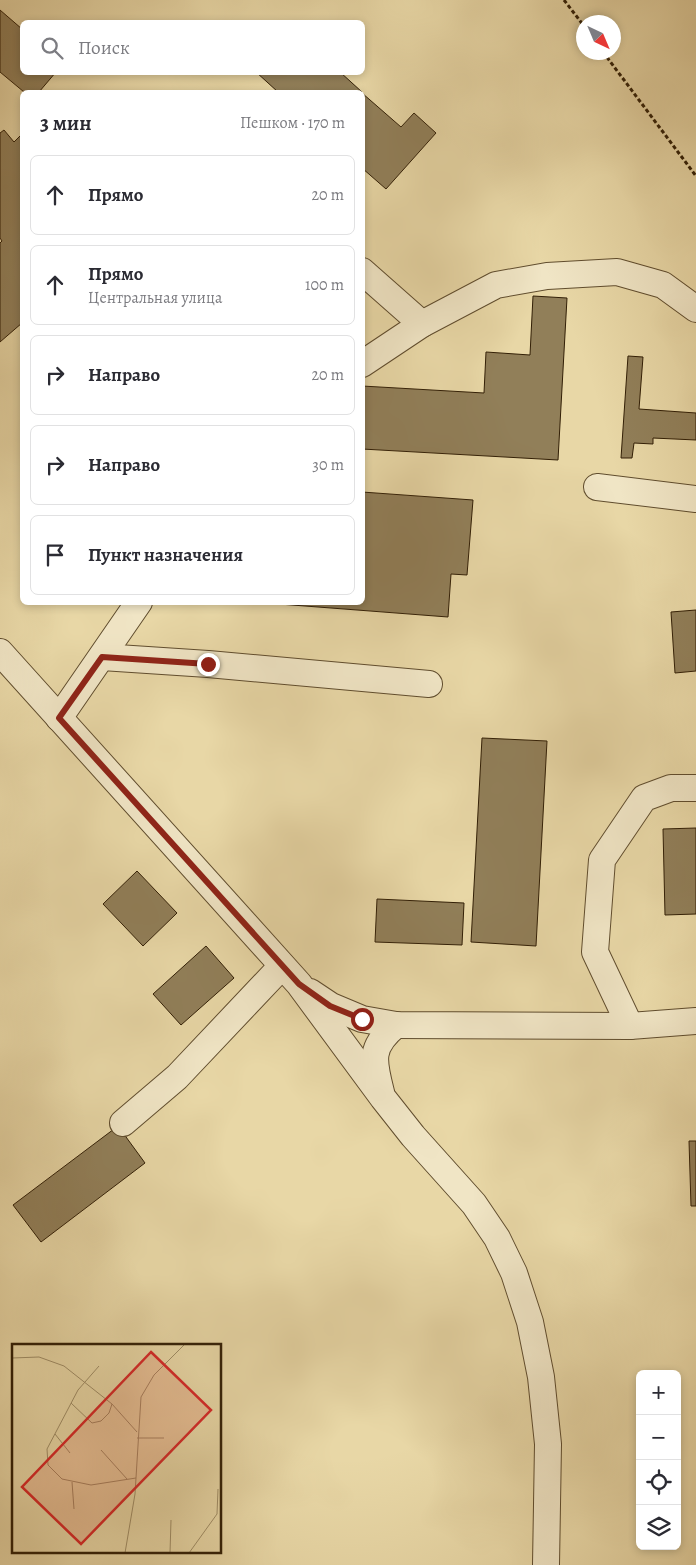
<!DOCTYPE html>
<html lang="ru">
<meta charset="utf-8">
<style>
body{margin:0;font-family:Alegreya,serif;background:#f2f2f3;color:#2b2b33}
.controls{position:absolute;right:15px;bottom:15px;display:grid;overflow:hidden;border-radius:8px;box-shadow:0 2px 8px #0003}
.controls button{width:45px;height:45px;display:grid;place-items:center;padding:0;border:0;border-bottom:1px solid #e1e1e2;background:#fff;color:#2b2b33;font:25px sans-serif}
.compass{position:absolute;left:576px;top:15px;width:45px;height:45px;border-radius:50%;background:#fff;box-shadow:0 2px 8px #0003;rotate:136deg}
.stop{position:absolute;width:15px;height:15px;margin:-11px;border:4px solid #8f2418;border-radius:50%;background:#fff}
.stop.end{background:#8f2418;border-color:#fff;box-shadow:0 1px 5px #0008}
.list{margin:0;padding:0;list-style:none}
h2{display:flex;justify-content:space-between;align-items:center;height:65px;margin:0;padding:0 20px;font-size:21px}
h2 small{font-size:16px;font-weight:400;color:#7c7c81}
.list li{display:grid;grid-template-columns:32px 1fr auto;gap:15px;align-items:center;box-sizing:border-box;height:80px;margin:0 10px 10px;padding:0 10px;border:1px solid #e1e1e2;border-radius:8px}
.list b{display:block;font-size:19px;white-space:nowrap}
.list p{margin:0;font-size:16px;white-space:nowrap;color:#7c7c81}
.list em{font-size:16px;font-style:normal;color:#7c7c81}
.icon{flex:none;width:28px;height:28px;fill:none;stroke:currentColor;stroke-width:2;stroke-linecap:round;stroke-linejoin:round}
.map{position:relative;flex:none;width:696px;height:1565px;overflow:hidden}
.search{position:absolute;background:#fff;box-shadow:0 2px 8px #0003;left:20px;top:20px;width:345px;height:55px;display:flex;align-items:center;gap:12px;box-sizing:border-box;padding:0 18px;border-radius:8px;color:#7c7c81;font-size:19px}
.panel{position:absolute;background:#fff;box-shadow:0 2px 8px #0003;left:20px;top:90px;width:345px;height:515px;border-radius:8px}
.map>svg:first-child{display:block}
.building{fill:#917f59;stroke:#321f06}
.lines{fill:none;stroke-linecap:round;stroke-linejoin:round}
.minor-casing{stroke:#604d2e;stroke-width:28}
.path{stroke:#321f06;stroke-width:3;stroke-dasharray:4 2.5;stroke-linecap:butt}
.minor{stroke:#f0e5c5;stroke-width:26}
.route{stroke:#8f2418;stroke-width:6}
.inset-road{fill:none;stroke:#9f8d66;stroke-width:1}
.view{fill:#d62828;fill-opacity:0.15;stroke:#d62828;stroke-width:2.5}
.inset-edge{fill:none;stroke:#321f06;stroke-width:2.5}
</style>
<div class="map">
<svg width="696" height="1565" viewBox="0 0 696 1565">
<rect width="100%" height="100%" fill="#e8d7a6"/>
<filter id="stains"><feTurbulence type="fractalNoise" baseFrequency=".004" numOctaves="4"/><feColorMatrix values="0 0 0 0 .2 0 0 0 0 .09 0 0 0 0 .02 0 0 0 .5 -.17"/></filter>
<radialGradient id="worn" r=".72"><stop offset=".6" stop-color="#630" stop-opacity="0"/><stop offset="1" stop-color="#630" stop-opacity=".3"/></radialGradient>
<g class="building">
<polygon points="0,10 22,29 22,72 56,72 39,92 24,92 0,72"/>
<polygon points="256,72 340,72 362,92 278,92"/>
<polygon points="362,93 401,127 414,113 436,133 386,189 362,168"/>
<polygon points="4,130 14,142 22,134 22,323 0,342 0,243 2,241 0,238 0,133"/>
<polygon points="533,296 567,298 558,460 362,449 362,386 484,393 486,352 530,355"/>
<polygon points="628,356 643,357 639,409 696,413 696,440 653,438 653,444 634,443 632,458 621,458"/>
<polygon points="362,492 473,500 467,575 451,574 448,617 253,602 362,602"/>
<polygon points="696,610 696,671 675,673 671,612"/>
<polygon points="482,738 547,741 536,946 471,942"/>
<polygon points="696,828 696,914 665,915 663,829"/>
<polygon points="137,871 177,913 143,946 103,904"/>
<polygon points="377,899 464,903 462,945 375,942"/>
<polygon points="206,946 234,978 181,1025 153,994"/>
<polygon points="118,1126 145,1163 41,1242 13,1205"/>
<polygon points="689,1141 696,1141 696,1206 691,1206"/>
</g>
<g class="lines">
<defs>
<g id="minor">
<polyline points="362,271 422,324"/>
<polyline points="362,364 422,324 496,285 547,276 617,272 663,285 696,309"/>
<polyline points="597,487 696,499"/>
<polyline points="0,652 299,984 383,1098 413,1136 474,1204 497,1238 514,1273 530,1322 541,1377 548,1444 546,1565"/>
<polyline points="102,657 208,664 429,684"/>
<polyline points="59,718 139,602"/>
<polyline points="310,992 331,1006 362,1019 396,1025 630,1026 696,1021"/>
<polyline points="630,1026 595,952 602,860 644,798 671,788 696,788"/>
<path d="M 381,1092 C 373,1061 369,1047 396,1025"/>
<polyline points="123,1123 177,1077 282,966"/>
</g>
</defs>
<use href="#minor" class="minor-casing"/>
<g class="path">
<polyline points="564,0 584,26"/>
<polyline points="603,52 696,176"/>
</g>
<use href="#minor" class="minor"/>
</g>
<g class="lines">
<polyline class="route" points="208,664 102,657 59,718 299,984 330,1006 362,1019"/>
</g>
<g transform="translate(12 1344)">
<rect width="209" height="209" fill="#e8d7a6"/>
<path class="inset-road" d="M 0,14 L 27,13 L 52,22 L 100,60 L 125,88M 87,22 L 66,46 L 35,105 L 36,121 L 50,135 L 79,141 L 124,134M 59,59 L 80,79 L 89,77 L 97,69 L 100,60M 43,90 L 58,109M 125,94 L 152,94M 89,106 L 115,135M 60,138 L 62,165M 113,209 L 123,150 L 129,53 L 142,31 L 173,0M 158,209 L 159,176M 177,209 L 205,170 L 206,145"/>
<path class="view" d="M 139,8 L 199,66 L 69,200 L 10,143 Z"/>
<rect width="209" height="209" class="inset-edge"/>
</g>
<rect width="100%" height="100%" filter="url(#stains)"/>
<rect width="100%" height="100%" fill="url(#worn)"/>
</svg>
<div class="controls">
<button>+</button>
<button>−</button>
<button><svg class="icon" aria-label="locate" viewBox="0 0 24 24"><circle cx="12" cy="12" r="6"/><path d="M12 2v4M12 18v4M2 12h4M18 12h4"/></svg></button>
<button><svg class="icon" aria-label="layers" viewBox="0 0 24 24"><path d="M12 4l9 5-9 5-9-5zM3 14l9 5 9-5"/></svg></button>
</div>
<svg class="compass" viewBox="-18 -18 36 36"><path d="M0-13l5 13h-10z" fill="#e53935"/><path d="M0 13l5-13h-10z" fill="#7c7c81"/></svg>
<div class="stop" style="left:362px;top:1019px"></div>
<div class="stop end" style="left:208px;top:664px"></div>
<div class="search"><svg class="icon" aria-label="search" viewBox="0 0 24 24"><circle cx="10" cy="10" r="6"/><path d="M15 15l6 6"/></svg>Поиск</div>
<section class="panel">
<h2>3 мин<small>Пешком · 170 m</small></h2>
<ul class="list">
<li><svg class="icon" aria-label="ahead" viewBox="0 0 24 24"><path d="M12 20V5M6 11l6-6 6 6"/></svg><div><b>Прямо</b></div><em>20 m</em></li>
<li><svg class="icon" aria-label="ahead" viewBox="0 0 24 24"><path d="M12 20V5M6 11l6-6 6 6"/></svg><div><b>Прямо</b><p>Центральная улица</p></div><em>100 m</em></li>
<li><svg class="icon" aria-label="right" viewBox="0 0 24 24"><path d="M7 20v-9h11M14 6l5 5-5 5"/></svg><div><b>Направо</b></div><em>20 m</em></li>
<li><svg class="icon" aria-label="right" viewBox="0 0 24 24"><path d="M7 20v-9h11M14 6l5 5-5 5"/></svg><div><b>Направо</b></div><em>30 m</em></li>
<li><svg class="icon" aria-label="arrive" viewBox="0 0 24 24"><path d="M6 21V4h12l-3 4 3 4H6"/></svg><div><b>Пункт назначения</b></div></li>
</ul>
</section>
</div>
